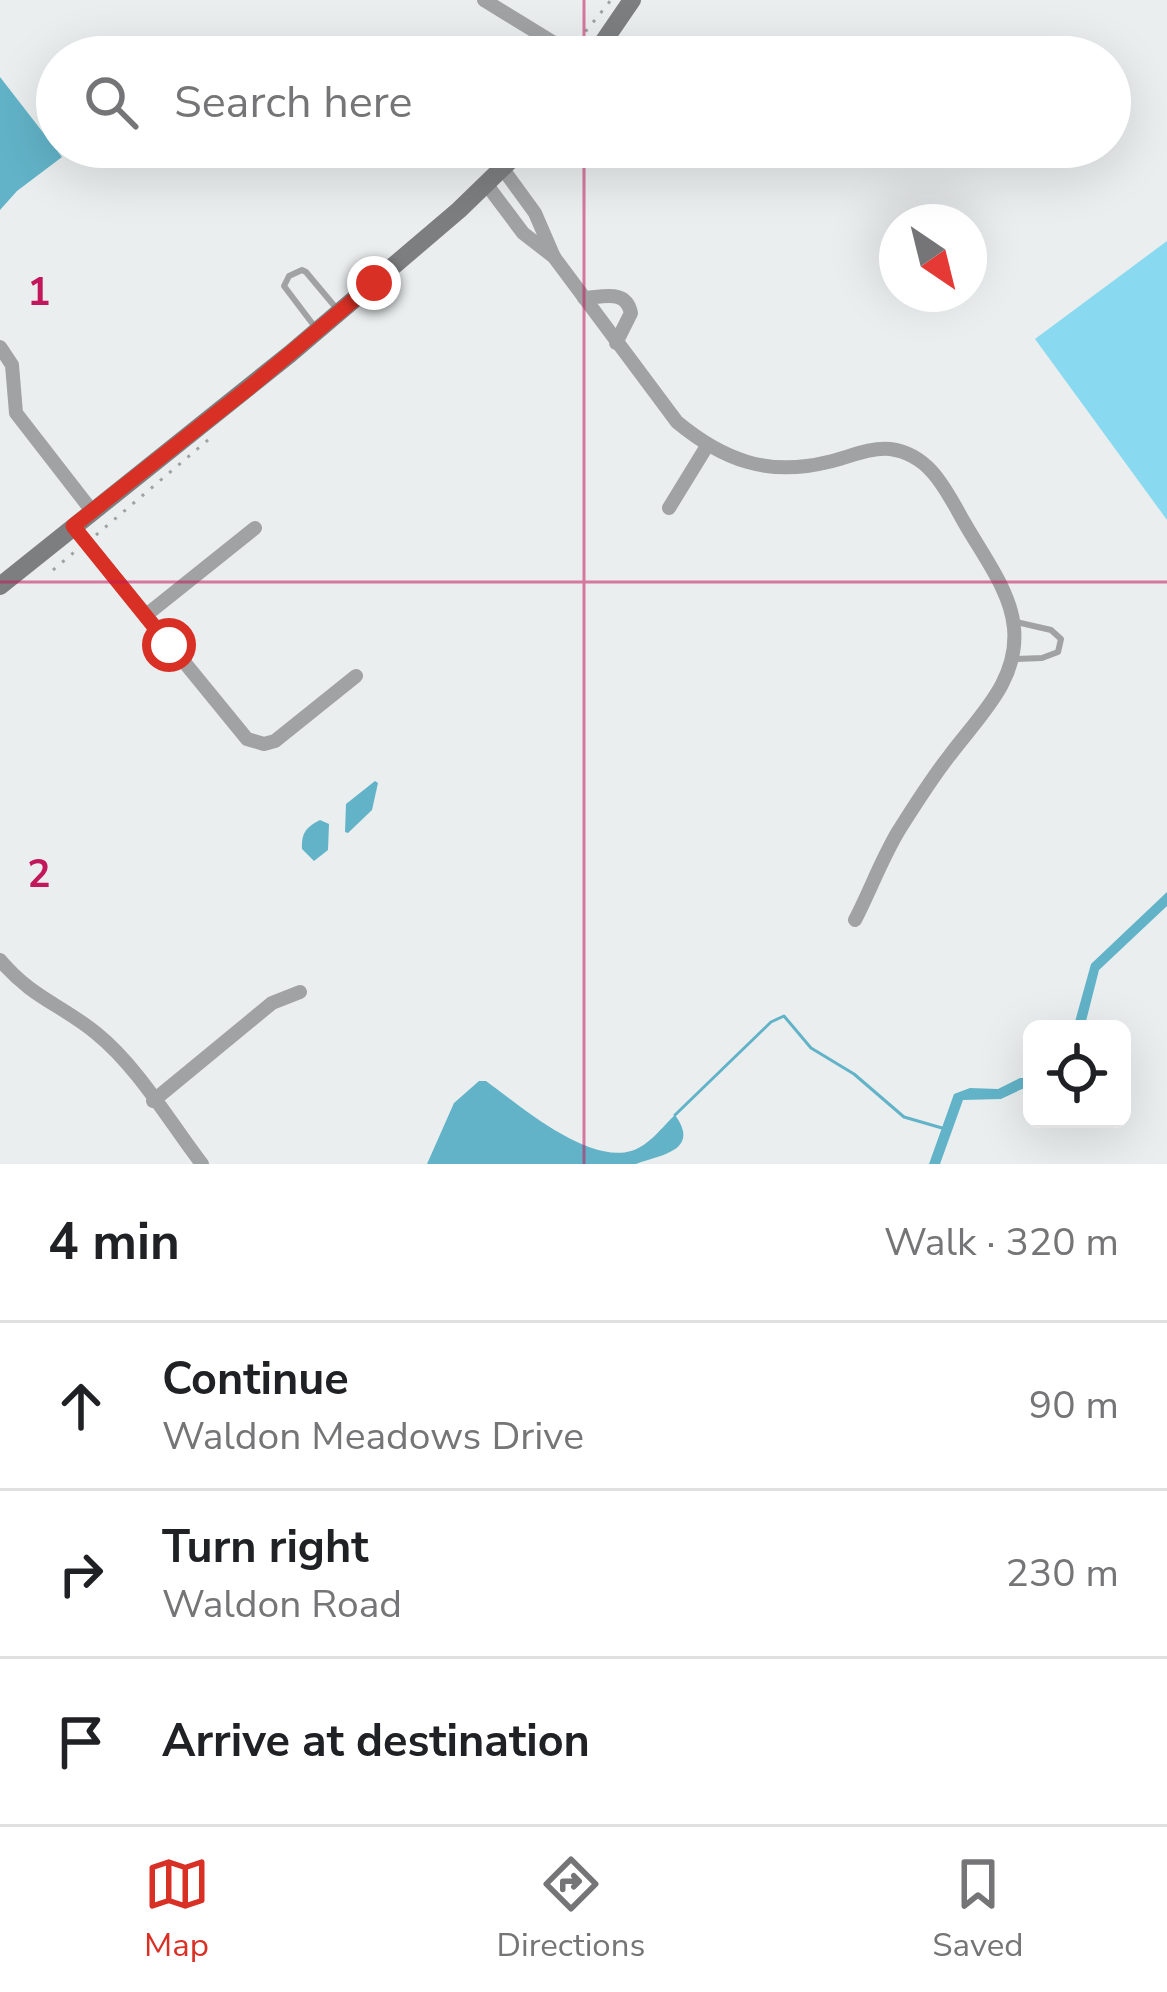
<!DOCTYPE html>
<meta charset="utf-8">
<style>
body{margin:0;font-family:"Nunito Sans",sans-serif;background:#f6f6f6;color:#202124}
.controls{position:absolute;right:36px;bottom:36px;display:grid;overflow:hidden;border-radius:18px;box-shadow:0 12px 48px #0002}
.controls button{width:108px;height:108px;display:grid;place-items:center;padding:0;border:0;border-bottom:3px solid #e0e0e0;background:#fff;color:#202124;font:60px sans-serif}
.compass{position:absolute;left:879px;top:204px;width:108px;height:108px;border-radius:50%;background:#fff;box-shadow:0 12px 48px #0002;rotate:145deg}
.stop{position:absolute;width:36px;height:36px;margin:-27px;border:9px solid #d93025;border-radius:50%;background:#fff}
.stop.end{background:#d93025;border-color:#fff;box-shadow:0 3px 12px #0008}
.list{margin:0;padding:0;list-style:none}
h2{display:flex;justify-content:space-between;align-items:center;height:156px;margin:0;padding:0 48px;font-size:51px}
h2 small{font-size:39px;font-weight:400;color:#757577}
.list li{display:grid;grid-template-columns:78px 1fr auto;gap:36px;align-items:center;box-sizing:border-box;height:168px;padding:0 48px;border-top:3px solid #e0e0e0}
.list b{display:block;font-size:45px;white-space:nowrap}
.list p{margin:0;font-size:39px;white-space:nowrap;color:#757577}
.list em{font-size:39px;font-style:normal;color:#757577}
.icon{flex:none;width:66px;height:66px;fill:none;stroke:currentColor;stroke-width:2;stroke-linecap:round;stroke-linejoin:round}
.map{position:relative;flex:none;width:1167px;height:1164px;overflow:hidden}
.search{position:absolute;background:#fff;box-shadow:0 12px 48px #0002;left:36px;right:36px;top:36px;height:132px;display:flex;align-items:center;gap:30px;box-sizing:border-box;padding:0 42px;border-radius:66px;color:#757577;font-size:45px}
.sheet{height:660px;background:#fff}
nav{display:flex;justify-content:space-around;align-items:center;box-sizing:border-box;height:168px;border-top:3px solid #e0e0e0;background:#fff;font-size:33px;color:#757577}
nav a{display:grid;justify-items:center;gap:6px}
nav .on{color:#d93025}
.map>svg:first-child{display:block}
.green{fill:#89daf0}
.water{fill:#62b3c8}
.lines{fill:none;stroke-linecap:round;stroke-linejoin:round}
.stream{stroke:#62b3c8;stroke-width:3}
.path{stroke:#9fa2a2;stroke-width:3;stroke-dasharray:3 9;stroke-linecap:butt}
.lane{stroke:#a1a2a3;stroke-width:6}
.street{stroke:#a1a2a3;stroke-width:14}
.secondary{stroke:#7c7e7f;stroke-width:18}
.route{stroke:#d93025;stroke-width:15}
.grid{fill:none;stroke:#c2185b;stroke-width:3;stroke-opacity:0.55}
.grid-label{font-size:39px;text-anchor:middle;font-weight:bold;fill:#c2185b;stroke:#eaeeef;stroke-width:12;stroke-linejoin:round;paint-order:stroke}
</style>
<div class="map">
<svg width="1167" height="1164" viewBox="0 0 1167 1164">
<rect width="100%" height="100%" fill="#eaeeef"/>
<polygon class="green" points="1167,241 1167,520 1035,339"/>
<g class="water">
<polygon points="0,77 62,157 17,191 0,210"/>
<polygon points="375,781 378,783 372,810 348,833 345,832 346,804"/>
<path d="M 320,820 L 329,824 L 328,850 L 314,861 L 302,849 C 301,832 307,827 320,820 Z"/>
<polygon points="1167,892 1167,906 1099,970 1084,1029 1073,1029 1091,964"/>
<polygon points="1020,1078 1032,1078 1032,1088 1022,1089 1001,1099 963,1100 940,1164 929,1164 954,1094 970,1088 998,1089"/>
<path d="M 479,1081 L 486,1081 C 519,1105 587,1164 631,1151 C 649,1146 662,1127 675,1115 C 702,1152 657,1155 636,1164 L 427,1164 L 454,1103 Z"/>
</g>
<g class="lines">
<polyline class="stream" points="675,1115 771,1022 784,1016 811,1048 854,1074 904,1117 942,1128"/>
<g class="path">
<polyline points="578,41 611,0"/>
<polyline points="96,535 208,440"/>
<polyline points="53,570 79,548"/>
</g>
<g class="lane">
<polyline points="315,327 284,286 289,276 302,270 306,272 337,309"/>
<polyline points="1015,659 1042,658 1058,652 1061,639 1051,630 1016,622"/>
</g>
<g class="street">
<polyline points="484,0 577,57"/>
<polyline points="503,169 535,213 554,257"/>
<path d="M 487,185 L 523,233 L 554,257 L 677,422 C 723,460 768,477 828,462 C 847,458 869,447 890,449 C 930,454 946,490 964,522 C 982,554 1011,591 1014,628 C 1019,681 979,716 950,755 C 931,779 915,805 899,830 C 882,858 870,891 855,920"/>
<path d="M 584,298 C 604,297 626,289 631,313 L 616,343"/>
<polyline points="0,347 12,365 16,413 92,511"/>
<polyline points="669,508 707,446"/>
<polyline points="73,526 247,739 264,744 275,741 356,676"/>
<polyline points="145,616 255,528"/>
<path d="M 0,960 C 32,998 62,1005 96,1033 C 138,1067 169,1121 202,1164"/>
<polyline points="153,1101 272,1003 300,992"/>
</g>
<g class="secondary">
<polyline points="593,57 632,0"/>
<polyline points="0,586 290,354 459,210 524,147"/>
</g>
</g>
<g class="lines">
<polyline class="route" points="169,645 73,526 250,387 374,283"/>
</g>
<path class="grid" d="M 584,0 L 584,57M 584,147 L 584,1164M 0,582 L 1167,582"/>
<g class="grid-label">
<text x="39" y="305">1</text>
<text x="39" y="887">2</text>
</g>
</svg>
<div class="controls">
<button><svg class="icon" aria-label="locate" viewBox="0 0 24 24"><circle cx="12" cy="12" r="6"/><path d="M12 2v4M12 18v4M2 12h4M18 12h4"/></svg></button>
</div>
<svg class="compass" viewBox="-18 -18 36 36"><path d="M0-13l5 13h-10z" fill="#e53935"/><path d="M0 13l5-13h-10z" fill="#757577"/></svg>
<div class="stop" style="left:169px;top:645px"></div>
<div class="stop end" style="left:374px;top:283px"></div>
<div class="search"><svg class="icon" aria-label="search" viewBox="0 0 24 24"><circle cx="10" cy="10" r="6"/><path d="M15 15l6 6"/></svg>Search here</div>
</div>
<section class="sheet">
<h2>4 min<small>Walk · 320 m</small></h2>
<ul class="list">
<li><svg class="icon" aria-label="ahead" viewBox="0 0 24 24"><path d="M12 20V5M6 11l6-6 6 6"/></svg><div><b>Continue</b><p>Waldon Meadows Drive</p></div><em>90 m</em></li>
<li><svg class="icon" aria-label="right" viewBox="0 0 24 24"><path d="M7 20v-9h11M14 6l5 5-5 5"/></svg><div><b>Turn right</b><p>Waldon Road</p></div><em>230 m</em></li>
<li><svg class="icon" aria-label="arrive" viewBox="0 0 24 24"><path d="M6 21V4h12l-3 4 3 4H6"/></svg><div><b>Arrive at destination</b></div></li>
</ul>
</section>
<nav>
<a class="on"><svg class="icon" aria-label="map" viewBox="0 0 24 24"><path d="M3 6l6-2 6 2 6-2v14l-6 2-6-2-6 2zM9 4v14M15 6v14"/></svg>Map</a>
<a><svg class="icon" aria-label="directions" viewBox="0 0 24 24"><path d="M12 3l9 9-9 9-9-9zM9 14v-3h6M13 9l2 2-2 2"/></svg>Directions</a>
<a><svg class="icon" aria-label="saved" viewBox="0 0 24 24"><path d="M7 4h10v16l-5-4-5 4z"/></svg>Saved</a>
</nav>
